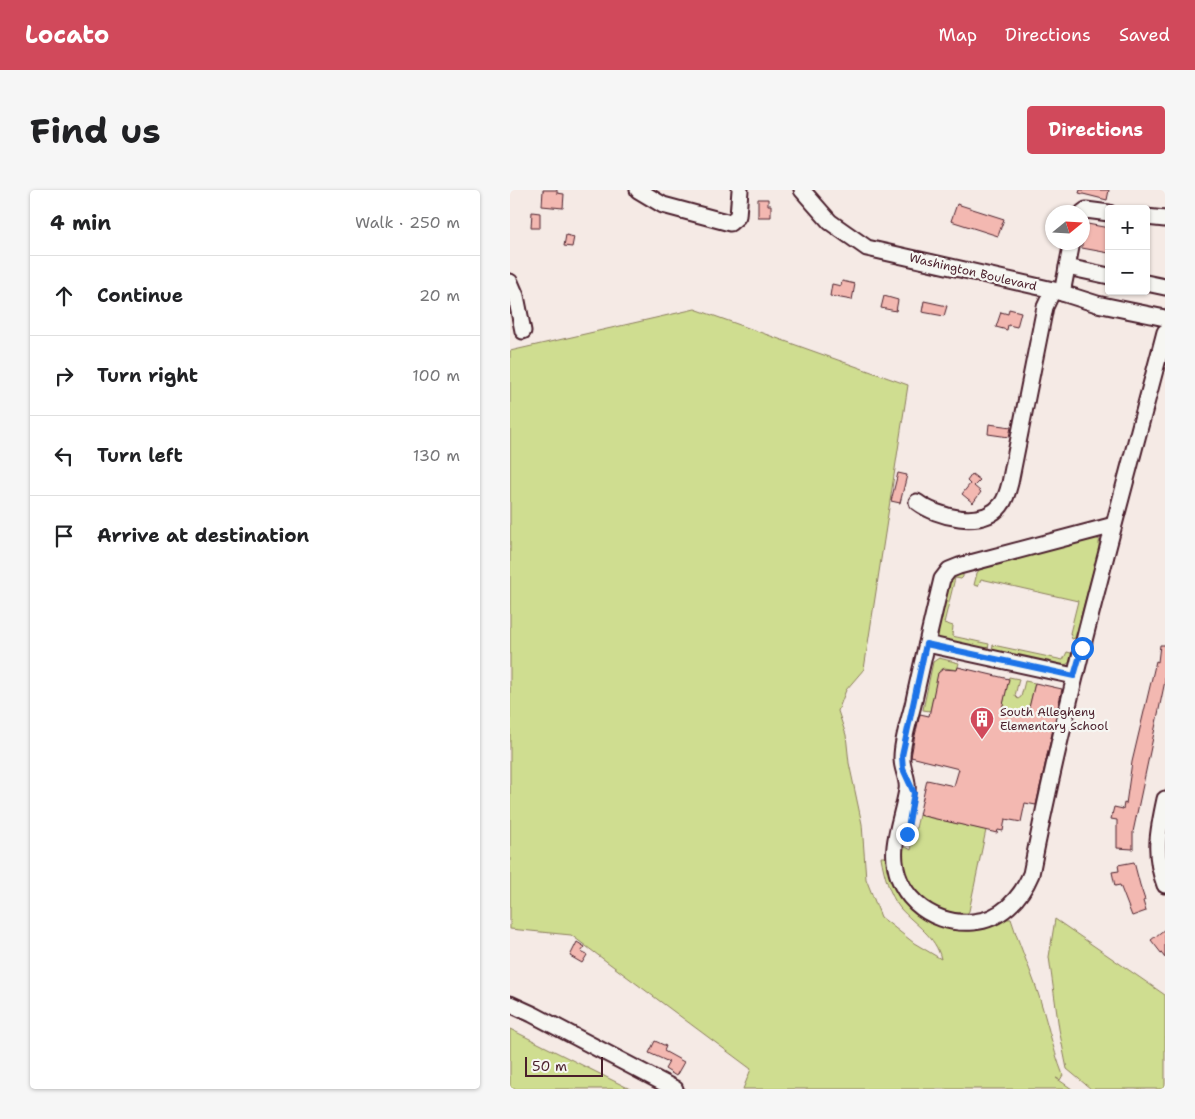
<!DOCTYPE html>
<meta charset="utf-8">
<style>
body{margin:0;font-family:"Shantell Sans",sans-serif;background:#f6f6f6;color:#202124}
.controls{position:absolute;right:15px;top:15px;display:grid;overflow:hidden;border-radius:5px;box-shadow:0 1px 4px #0004}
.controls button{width:45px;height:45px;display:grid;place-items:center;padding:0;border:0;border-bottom:1px solid #e0e0e0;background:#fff;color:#202124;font:25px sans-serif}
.compass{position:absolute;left:535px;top:15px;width:45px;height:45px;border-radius:50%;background:#fff;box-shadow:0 1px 4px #0004;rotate:72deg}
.scale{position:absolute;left:15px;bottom:12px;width:78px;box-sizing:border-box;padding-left:5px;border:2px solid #4a1f2b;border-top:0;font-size:14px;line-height:18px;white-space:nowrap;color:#4a1f2b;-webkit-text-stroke:4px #f6f6f2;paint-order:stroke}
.stop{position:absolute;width:15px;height:15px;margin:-11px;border:4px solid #1a73e8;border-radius:50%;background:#fff}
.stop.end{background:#1a73e8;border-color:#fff;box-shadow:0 1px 5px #0008}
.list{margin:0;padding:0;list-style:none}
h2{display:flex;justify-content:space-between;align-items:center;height:65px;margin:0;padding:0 20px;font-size:21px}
h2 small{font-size:16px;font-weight:400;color:#757577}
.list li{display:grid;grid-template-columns:32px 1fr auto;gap:15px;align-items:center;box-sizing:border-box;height:80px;padding:0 20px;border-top:1px solid #e0e0e0}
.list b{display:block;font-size:19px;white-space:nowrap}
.list em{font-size:16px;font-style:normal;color:#757577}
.icon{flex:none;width:28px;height:28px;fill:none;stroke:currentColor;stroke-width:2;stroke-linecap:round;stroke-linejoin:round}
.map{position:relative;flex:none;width:655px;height:899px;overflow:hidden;border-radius:5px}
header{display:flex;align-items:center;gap:30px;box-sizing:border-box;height:70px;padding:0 25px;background:#d1495b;color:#fff}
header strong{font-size:24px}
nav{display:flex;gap:28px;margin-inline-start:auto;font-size:18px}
.intro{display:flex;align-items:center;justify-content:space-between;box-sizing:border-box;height:120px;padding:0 30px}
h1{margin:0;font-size:35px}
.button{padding:12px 22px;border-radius:5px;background:#d1495b;color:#fff;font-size:18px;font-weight:700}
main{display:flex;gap:30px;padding:0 30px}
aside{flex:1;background:#fff;border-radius:5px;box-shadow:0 1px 4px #0004}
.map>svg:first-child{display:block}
.green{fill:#cfdd90;stroke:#8c7e5e}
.building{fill:#f3b8b1;stroke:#4a1f2b}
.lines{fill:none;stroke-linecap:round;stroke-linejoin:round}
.minor-casing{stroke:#4a1f2b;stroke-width:19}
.minor{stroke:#f6f6f2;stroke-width:15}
.route{stroke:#1a73e8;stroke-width:6}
.labels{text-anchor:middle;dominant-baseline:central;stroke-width:4.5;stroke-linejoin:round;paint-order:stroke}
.street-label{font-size:12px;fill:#4a1f2b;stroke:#f6f6f2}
.poi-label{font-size:12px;fill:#4a1f2b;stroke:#f6f6f2;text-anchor:start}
</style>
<header>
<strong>Locato</strong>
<nav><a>Map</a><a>Directions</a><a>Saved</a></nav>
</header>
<div class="intro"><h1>Find us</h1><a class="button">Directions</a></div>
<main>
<aside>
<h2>4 min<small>Walk · 250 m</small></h2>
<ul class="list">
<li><svg class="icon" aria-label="ahead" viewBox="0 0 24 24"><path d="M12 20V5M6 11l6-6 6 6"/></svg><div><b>Continue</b></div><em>20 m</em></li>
<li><svg class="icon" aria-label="right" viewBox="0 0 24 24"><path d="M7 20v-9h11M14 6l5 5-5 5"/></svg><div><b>Turn right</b></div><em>100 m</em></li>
<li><svg class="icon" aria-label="left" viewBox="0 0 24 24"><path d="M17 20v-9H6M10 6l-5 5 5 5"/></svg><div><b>Turn left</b></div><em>130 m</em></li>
<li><svg class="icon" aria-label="arrive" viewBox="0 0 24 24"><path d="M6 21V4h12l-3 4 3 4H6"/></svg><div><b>Arrive at destination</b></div></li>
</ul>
</aside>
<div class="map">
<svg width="655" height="899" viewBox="0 0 655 899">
<rect width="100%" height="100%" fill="#f5eae5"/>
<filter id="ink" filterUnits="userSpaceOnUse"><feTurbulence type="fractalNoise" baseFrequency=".02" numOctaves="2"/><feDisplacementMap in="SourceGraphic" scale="10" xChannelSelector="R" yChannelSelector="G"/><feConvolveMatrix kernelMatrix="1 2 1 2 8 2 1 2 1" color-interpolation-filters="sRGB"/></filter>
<g filter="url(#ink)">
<g class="green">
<path d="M 185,119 L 398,195 L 354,479 L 336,500 L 328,521 L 336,545 L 339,573 L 352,634 L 356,689 L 371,727 L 404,753 L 431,769 C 426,746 405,735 390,718 C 379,704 374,684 371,667 L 377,667 C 380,677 381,688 386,697 C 398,721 428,742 456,740 C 470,738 488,727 501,729 C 508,752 518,774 526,797 C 536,826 542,857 553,885 L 550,890 L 546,888 L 562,899 L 233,899 L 241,879 L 61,745 L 0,739 L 0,161 Z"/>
<polygon points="583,347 590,350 589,352 589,359 565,448 562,449 560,443 568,411 471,389 468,396 464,395 467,383 472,376"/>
<polygon points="451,382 453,383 453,387 451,389 445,388 434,433 443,436 442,446 479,454 477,463 433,452 428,447 426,439 435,402 441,387"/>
<polygon points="483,455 553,470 557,462 561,463 562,466 559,473 551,477 481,464"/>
<polygon points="429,468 449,473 447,480 435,478 430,480 420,521 413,520 423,472"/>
<polygon points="499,487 509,489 505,506 508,509 511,507 515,491 525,493 516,532 506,530 507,523 492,519"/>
<path d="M 409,625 L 476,640 L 459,721 L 456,726 C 418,726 389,697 392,659 L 396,657 L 401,660 Z"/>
<polygon points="545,729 655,805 655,899 581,899 557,879 549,839 539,767"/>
<polygon points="0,839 120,899 0,899"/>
</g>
<g class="building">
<polygon points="33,0 47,0 47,3 54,4 53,18 32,16"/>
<polygon points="570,0 599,0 597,10 569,3"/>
<polygon points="248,9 258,9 258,15 261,15 261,27 248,27"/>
<polygon points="447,14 494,29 488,46 441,31"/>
<polygon points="22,22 30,23 30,38 21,38"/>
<polygon points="572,33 599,38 599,63 572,58"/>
<polygon points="56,45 64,47 62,57 54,56"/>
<polygon points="332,91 345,94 342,110 320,106 322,94 331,96"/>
<polygon points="374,106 388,110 386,121 371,118"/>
<polygon points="414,111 437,116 434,126 412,122"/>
<polygon points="499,119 511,122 507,137 498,135 497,140 486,137 491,122 498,124"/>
<polygon points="479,234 501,237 499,247 478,244"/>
<polygon points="388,283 397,285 390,313 381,311"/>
<polygon points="462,284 470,290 464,296 471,302 463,313 452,304 460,294 457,291"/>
<polygon points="650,455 655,455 655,491 623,642 623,659 607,658 607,630 601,629 604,617 613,619 614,613 616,614 622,572 646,471 648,472"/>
<polygon points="448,477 499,489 492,519 517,526 525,493 552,499 526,615 515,613 511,632 495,629 493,641 488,640 487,643 409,625 417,590 444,596 449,579 401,567 404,550 410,524 419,526 428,483 433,479 447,480"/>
<polygon points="624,672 630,695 635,710 633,711 636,721 622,726 610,695 605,696 602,682 609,681 608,675"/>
<polygon points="655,739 655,768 641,750"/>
<polygon points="67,752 75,757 71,762 77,765 72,773 60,766"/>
<polygon points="145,851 156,856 154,861 174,872 166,886 155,879 159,872 139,863"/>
</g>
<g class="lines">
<defs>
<g id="minor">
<polyline points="128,0 153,15 220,33 228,26 230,0"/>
<polyline points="292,0 320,32 357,58 543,100 587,114 655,128"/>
<polyline points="572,23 576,20 599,23"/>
<polyline points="636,27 655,29"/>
<polyline points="557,77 599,86"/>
<polyline points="0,92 6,106 13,141"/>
<polyline points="636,93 655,97"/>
<polyline points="552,103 562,52"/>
<path d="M 407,312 C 427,327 472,339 491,315 C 496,309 498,301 500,293 L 535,117 L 543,100"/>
<path d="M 604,335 L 449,376 L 439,380 L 432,389 C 422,431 412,473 403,515 C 399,531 392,551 392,567 C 391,578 399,589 397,600 C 394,619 387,637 385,656 C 380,702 419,736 463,732 C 491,730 511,708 521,684 C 557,501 608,322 655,142"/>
<polyline points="417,454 564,486"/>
<path d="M 655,609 C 648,641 643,664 655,695"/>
<polyline points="0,814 22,824 165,899"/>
</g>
</defs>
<use href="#minor" class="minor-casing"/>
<use href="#minor" class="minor"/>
</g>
</g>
<g class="lines" filter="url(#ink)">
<polyline class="route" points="397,644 404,603 393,579 392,566 416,454 564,486 572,458"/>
</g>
<defs>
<symbol id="building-pin" viewBox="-11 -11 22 30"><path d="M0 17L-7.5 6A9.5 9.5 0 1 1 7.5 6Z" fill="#d1495b" stroke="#f6f6f2"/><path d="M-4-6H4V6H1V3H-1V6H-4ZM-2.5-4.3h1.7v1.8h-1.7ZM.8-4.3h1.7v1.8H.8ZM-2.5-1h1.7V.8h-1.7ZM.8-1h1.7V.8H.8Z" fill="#fff"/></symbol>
</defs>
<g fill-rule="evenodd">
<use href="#building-pin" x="458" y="515" width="28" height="38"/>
</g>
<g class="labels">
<g class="street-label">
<text transform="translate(463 82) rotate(13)">Washington Boulevard</text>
</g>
<g class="poi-label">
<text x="490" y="522">South Allegheny<tspan x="490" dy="14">Elementary School</tspan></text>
</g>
</g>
</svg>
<div class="controls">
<button>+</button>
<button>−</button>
</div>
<svg class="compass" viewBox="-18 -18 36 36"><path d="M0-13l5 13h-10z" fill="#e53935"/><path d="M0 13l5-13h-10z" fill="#757577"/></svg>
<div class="scale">50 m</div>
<div class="stop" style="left:572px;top:458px"></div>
<div class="stop end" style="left:397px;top:644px"></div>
</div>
</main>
